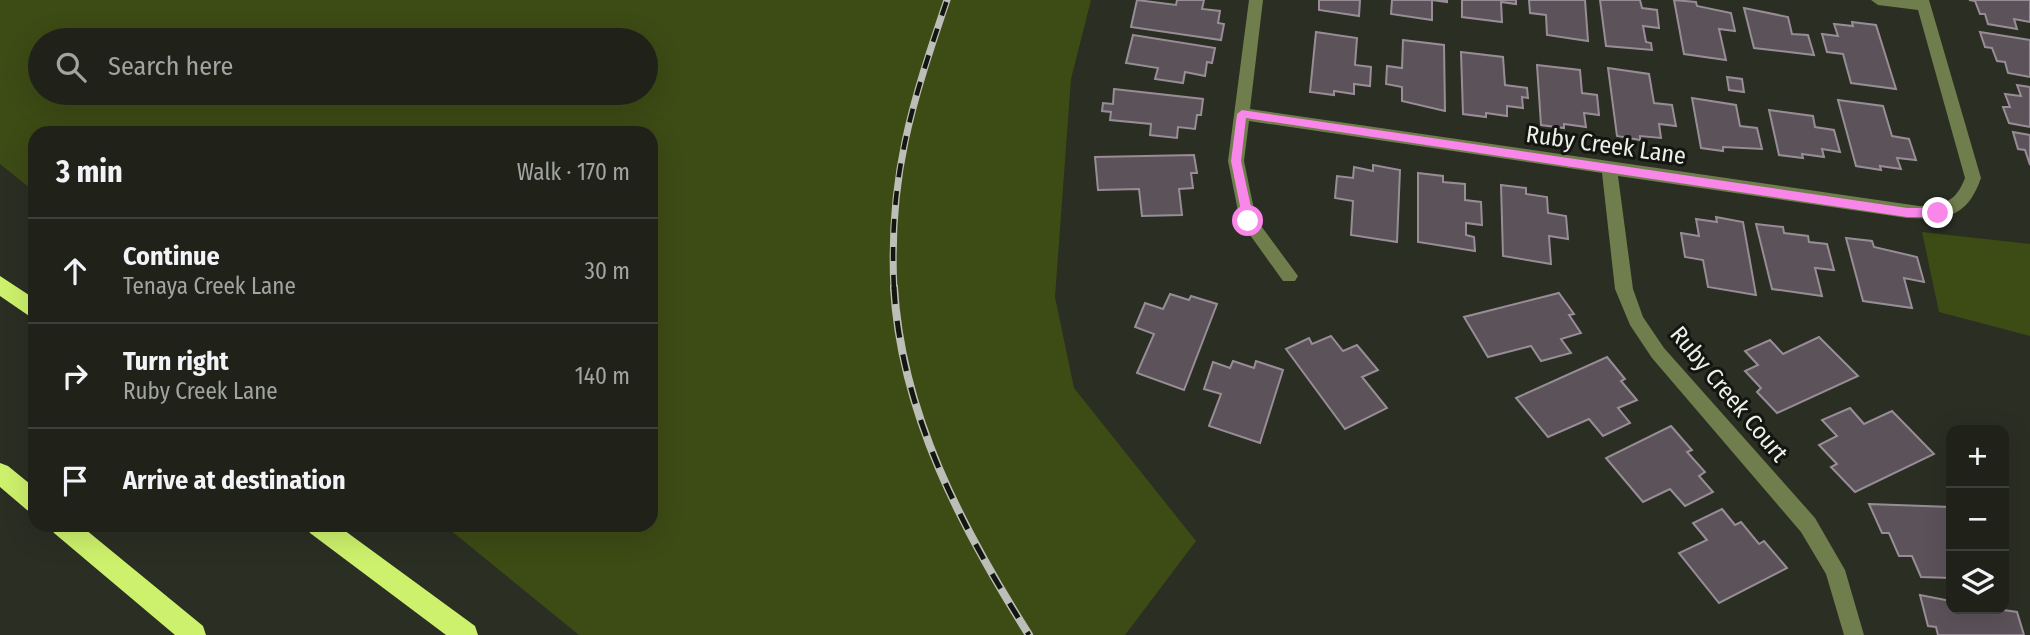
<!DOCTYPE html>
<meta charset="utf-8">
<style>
body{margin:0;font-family:"Fira Sans Condensed",sans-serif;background:#282a23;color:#f1f3f6}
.controls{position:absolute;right:21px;bottom:21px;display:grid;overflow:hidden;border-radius:14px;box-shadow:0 7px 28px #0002}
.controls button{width:63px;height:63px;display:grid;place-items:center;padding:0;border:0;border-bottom:2px solid #3d3f39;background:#20221a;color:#f1f3f6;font:35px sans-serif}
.stop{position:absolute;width:21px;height:21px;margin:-16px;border:5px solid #f987e9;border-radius:50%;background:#fff}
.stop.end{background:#f987e9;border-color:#fff;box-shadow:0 2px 7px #0008}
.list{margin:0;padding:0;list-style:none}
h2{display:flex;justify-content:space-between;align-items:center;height:91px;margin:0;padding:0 28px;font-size:30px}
h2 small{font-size:23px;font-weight:400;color:#a2a4a2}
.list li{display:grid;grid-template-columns:46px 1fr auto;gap:21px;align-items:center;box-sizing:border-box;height:105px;padding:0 28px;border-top:2px solid #3d3f39}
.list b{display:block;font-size:26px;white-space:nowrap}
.list p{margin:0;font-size:23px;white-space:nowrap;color:#a2a4a2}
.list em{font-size:23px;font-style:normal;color:#a2a4a2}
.icon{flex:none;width:38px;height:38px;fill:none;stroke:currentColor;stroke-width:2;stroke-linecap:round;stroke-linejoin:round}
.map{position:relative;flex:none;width:2030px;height:635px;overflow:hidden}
.search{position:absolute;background:#20221a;box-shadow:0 7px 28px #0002;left:28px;top:28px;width:630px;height:77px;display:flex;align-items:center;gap:18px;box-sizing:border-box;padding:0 24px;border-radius:38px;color:#a2a4a2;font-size:26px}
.panel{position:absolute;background:#20221a;box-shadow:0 7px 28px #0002;left:28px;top:126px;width:630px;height:406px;border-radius:21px}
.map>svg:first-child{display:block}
.green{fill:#3d4b15;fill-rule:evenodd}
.building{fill:#5c525a;stroke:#988d96;stroke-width:2}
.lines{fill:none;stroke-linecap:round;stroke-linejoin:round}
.minor{fill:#6f7e4c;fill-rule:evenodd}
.highway{fill:#cdf16c;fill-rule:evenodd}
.rail-far1-casing{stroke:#bcbfb7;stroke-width:7}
.rail-casing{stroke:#bcbfb7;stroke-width:8}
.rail-far1{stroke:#131510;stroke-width:4.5;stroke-dasharray:14;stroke-linecap:butt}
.rail{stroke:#131510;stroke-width:5;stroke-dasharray:17;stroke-linecap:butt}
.route{fill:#f987e9}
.labels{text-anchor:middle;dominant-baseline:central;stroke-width:6;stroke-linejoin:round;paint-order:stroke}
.street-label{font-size:24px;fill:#edf0e9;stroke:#131510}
</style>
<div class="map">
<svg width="2030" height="635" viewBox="0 0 2030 635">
<rect width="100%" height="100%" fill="#2a2e23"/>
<g class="green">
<path d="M 0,0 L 1091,0 L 1071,79 L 1055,297 L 1074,388 L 1196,541 L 1125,635 L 579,635 L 444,525 L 651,525 L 651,133 L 35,133 L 35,192 L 0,164 ZM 40,40 L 646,40 L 646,93 L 40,93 Z"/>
<polygon points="1922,232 2030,244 2030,336 1939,312"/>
</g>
<g class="building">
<polygon points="1137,0 1176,5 1177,0 1204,0 1202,9 1220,11 1218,23 1224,24 1221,40 1131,27"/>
<polygon points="1319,0 1360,0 1359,16 1319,10"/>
<polygon points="1392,0 1447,0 1447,2 1432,0 1432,20 1391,14"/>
<polygon points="1462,0 1516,0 1516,4 1501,2 1502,22 1462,17"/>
<polygon points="1529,0 1585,0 1588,41 1547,35 1546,15 1530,13"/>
<polygon points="1600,0 1640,0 1642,8 1657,10 1659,28 1643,26 1646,42 1651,43 1652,50 1606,46"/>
<polygon points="1674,0 1696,2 1697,6 1731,13 1735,31 1719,29 1726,60 1684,54"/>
<polygon points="2030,0 2030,22 2014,19 2017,29 1988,24 1985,14 1980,14 1975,1 1969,0"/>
<polygon points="1744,8 1788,17 1792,34 1808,35 1814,55 1754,48"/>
<polygon points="1852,22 1876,25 1896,89 1851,83 1843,54 1827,52 1822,34 1838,36 1834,24 1853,26"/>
<polygon points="1316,32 1357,38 1355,65 1371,67 1370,86 1354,84 1354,94 1334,91 1334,95 1310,92"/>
<polygon points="1980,32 2030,40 2030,77 2008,73 2005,62 1997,61 1992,48 1985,47"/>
<polygon points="1133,35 1215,48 1212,63 1207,62 1205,76 1185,72 1183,83 1155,79 1158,68 1126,63"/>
<polygon points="1403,40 1444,45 1445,111 1402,101 1402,87 1386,84 1387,66 1402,68"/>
<polygon points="1461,52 1503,57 1505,85 1527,88 1528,98 1522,97 1523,108 1507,106 1507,116 1486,113 1486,117 1463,114"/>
<polygon points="1537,65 1580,70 1582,93 1597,95 1599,115 1584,113 1586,127 1564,124 1564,128 1541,125"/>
<polygon points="1608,68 1649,74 1654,103 1672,105 1676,126 1659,124 1661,138 1640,136 1640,140 1617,136"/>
<polygon points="1727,77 1742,79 1744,92 1729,90"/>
<polygon points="2017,85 2030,87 2030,127 2009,123 2003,107 2010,107 2005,94 2021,96"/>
<polygon points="1114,89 1203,99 1201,115 1197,115 1195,129 1178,127 1177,138 1150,135 1151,124 1110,120 1111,112 1102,111 1103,103 1113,104"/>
<polygon points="1692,98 1736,105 1740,126 1757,128 1762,149 1723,147 1723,151 1701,148"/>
<polygon points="1838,100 1883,106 1892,136 1909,139 1916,160 1897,158 1901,169 1880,166 1881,170 1856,166"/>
<polygon points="1769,110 1813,116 1815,127 1834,130 1840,152 1822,149 1824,157 1802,154 1803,158 1779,155"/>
<polygon points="2013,132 2030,135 2030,165 2025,150 2018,149"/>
<polygon points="1194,155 1197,173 1191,173 1193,188 1179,189 1182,215 1142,216 1139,189 1098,190 1095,157"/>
<polygon points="1373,165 1400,170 1397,242 1351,235 1353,201 1335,198 1337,176 1353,178 1354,167 1373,171"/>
<polygon points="1418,173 1443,176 1443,182 1465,184 1465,200 1481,202 1482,225 1466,223 1466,235 1474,237 1475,251 1418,242"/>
<polygon points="1501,185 1526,188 1526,194 1547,197 1548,213 1566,216 1568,239 1549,236 1551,264 1503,256"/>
<polygon points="1716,217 1743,222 1756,295 1708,287 1703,260 1685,257 1681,233 1699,236 1696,219 1717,222"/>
<polygon points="1756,224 1783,227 1784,233 1808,236 1809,242 1827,244 1834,270 1815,268 1822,296 1772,289"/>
<polygon points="1846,238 1872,241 1874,247 1917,257 1924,282 1904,278 1912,308 1863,301"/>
<polygon points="1559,293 1574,314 1569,315 1581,333 1561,339 1571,353 1541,361 1531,346 1488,357 1464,317"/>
<polygon points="1170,294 1189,300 1191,296 1217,304 1184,390 1137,373 1154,334 1135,327 1145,303 1163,309"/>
<polygon points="1331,336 1343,351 1357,345 1378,370 1362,377 1387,408 1345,429 1286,349 1309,338 1312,344"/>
<polygon points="1819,337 1858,376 1777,413 1757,392 1761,388 1745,371 1758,365 1745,351 1770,340 1783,354"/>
<polygon points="1607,357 1625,379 1621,381 1637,400 1618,408 1630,423 1603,436 1589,419 1548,437 1516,398"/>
<polygon points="1233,361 1254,368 1256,361 1283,370 1260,443 1209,426 1221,394 1204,389 1213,362 1230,368"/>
<polygon points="1850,408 1864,424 1892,411 1934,454 1855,492 1831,467 1837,464 1819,445 1837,436 1822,420"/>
<polygon points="1671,426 1692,450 1687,452 1705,472 1699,476 1713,492 1685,506 1670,489 1643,502 1606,458"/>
<polygon points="1869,504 1951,507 1951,578 1921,577 1912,556 1899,556 1889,533 1882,533"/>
<polygon points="1722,509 1735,525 1741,522 1759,544 1764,541 1787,568 1719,603 1679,553 1707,540 1693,523"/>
<polygon points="1920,595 1951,601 1951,609 1997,609 2017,612 2024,635 1938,635 1936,627 1928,626"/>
</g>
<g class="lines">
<path class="minor" d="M 1249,0 L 1263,0 L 1250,109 L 1919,206 C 1943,206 1956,202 1965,178 L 1918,10 L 1878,5 L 1871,0 L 1929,0 L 1981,178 C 1967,218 1946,220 1907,218 L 1618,176 L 1633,289 L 1643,317 L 1664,348 L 1815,518 L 1845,570 L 1864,635 L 1844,635 L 1826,574 L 1801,532 L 1652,358 L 1630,325 L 1615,289 L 1602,173 L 1249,121 L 1244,161 L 1256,219 L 1298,276 L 1295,281 L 1283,281 L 1240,221 L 1228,161 Z"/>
<g class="highway">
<polygon points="0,276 35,299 35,320 0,296"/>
<polygon points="0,463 8,466 35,488 35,513 27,510 0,487"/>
<polygon points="50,525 80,525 203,626 206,635 175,635 54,533"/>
<polygon points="306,525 337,525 475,626 478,635 446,635 310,533"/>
</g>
<defs>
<path id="rail-far1" d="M 894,289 C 888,177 912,103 947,0"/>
<path id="rail" d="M 894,287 C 901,414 963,530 1029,635"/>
</defs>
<use href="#rail-far1" class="rail-far1-casing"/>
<use href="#rail" class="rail-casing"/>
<use href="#rail-far1" class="rail-far1"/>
<use href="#rail" class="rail"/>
</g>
<polygon class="route" points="1242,110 1907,208 1938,208 1943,213 1938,217 1907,217 1246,118 1241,161 1254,221 1248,226 1243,221 1231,161 1237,114"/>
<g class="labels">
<g class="street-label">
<text transform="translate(1606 145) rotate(8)">Ruby Creek Lane</text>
<text transform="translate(1729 394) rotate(50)">Ruby Creek Court</text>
</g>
</g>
</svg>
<div class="controls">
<button>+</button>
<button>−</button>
<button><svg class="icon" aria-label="layers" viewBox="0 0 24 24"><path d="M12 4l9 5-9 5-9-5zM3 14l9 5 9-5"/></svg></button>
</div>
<div class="stop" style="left:1248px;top:221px"></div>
<div class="stop end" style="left:1938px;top:213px"></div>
<div class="search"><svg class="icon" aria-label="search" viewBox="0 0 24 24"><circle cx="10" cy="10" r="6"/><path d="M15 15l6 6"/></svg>Search here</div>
<section class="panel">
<h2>3 min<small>Walk · 170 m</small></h2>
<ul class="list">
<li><svg class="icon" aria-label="ahead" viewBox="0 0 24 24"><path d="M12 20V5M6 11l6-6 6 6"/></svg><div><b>Continue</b><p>Tenaya Creek Lane</p></div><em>30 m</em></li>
<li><svg class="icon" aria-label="right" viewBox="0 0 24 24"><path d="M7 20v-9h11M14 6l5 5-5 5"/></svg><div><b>Turn right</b><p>Ruby Creek Lane</p></div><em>140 m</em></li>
<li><svg class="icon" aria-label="arrive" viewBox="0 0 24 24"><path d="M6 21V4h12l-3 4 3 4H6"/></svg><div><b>Arrive at destination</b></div></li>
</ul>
</section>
</div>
